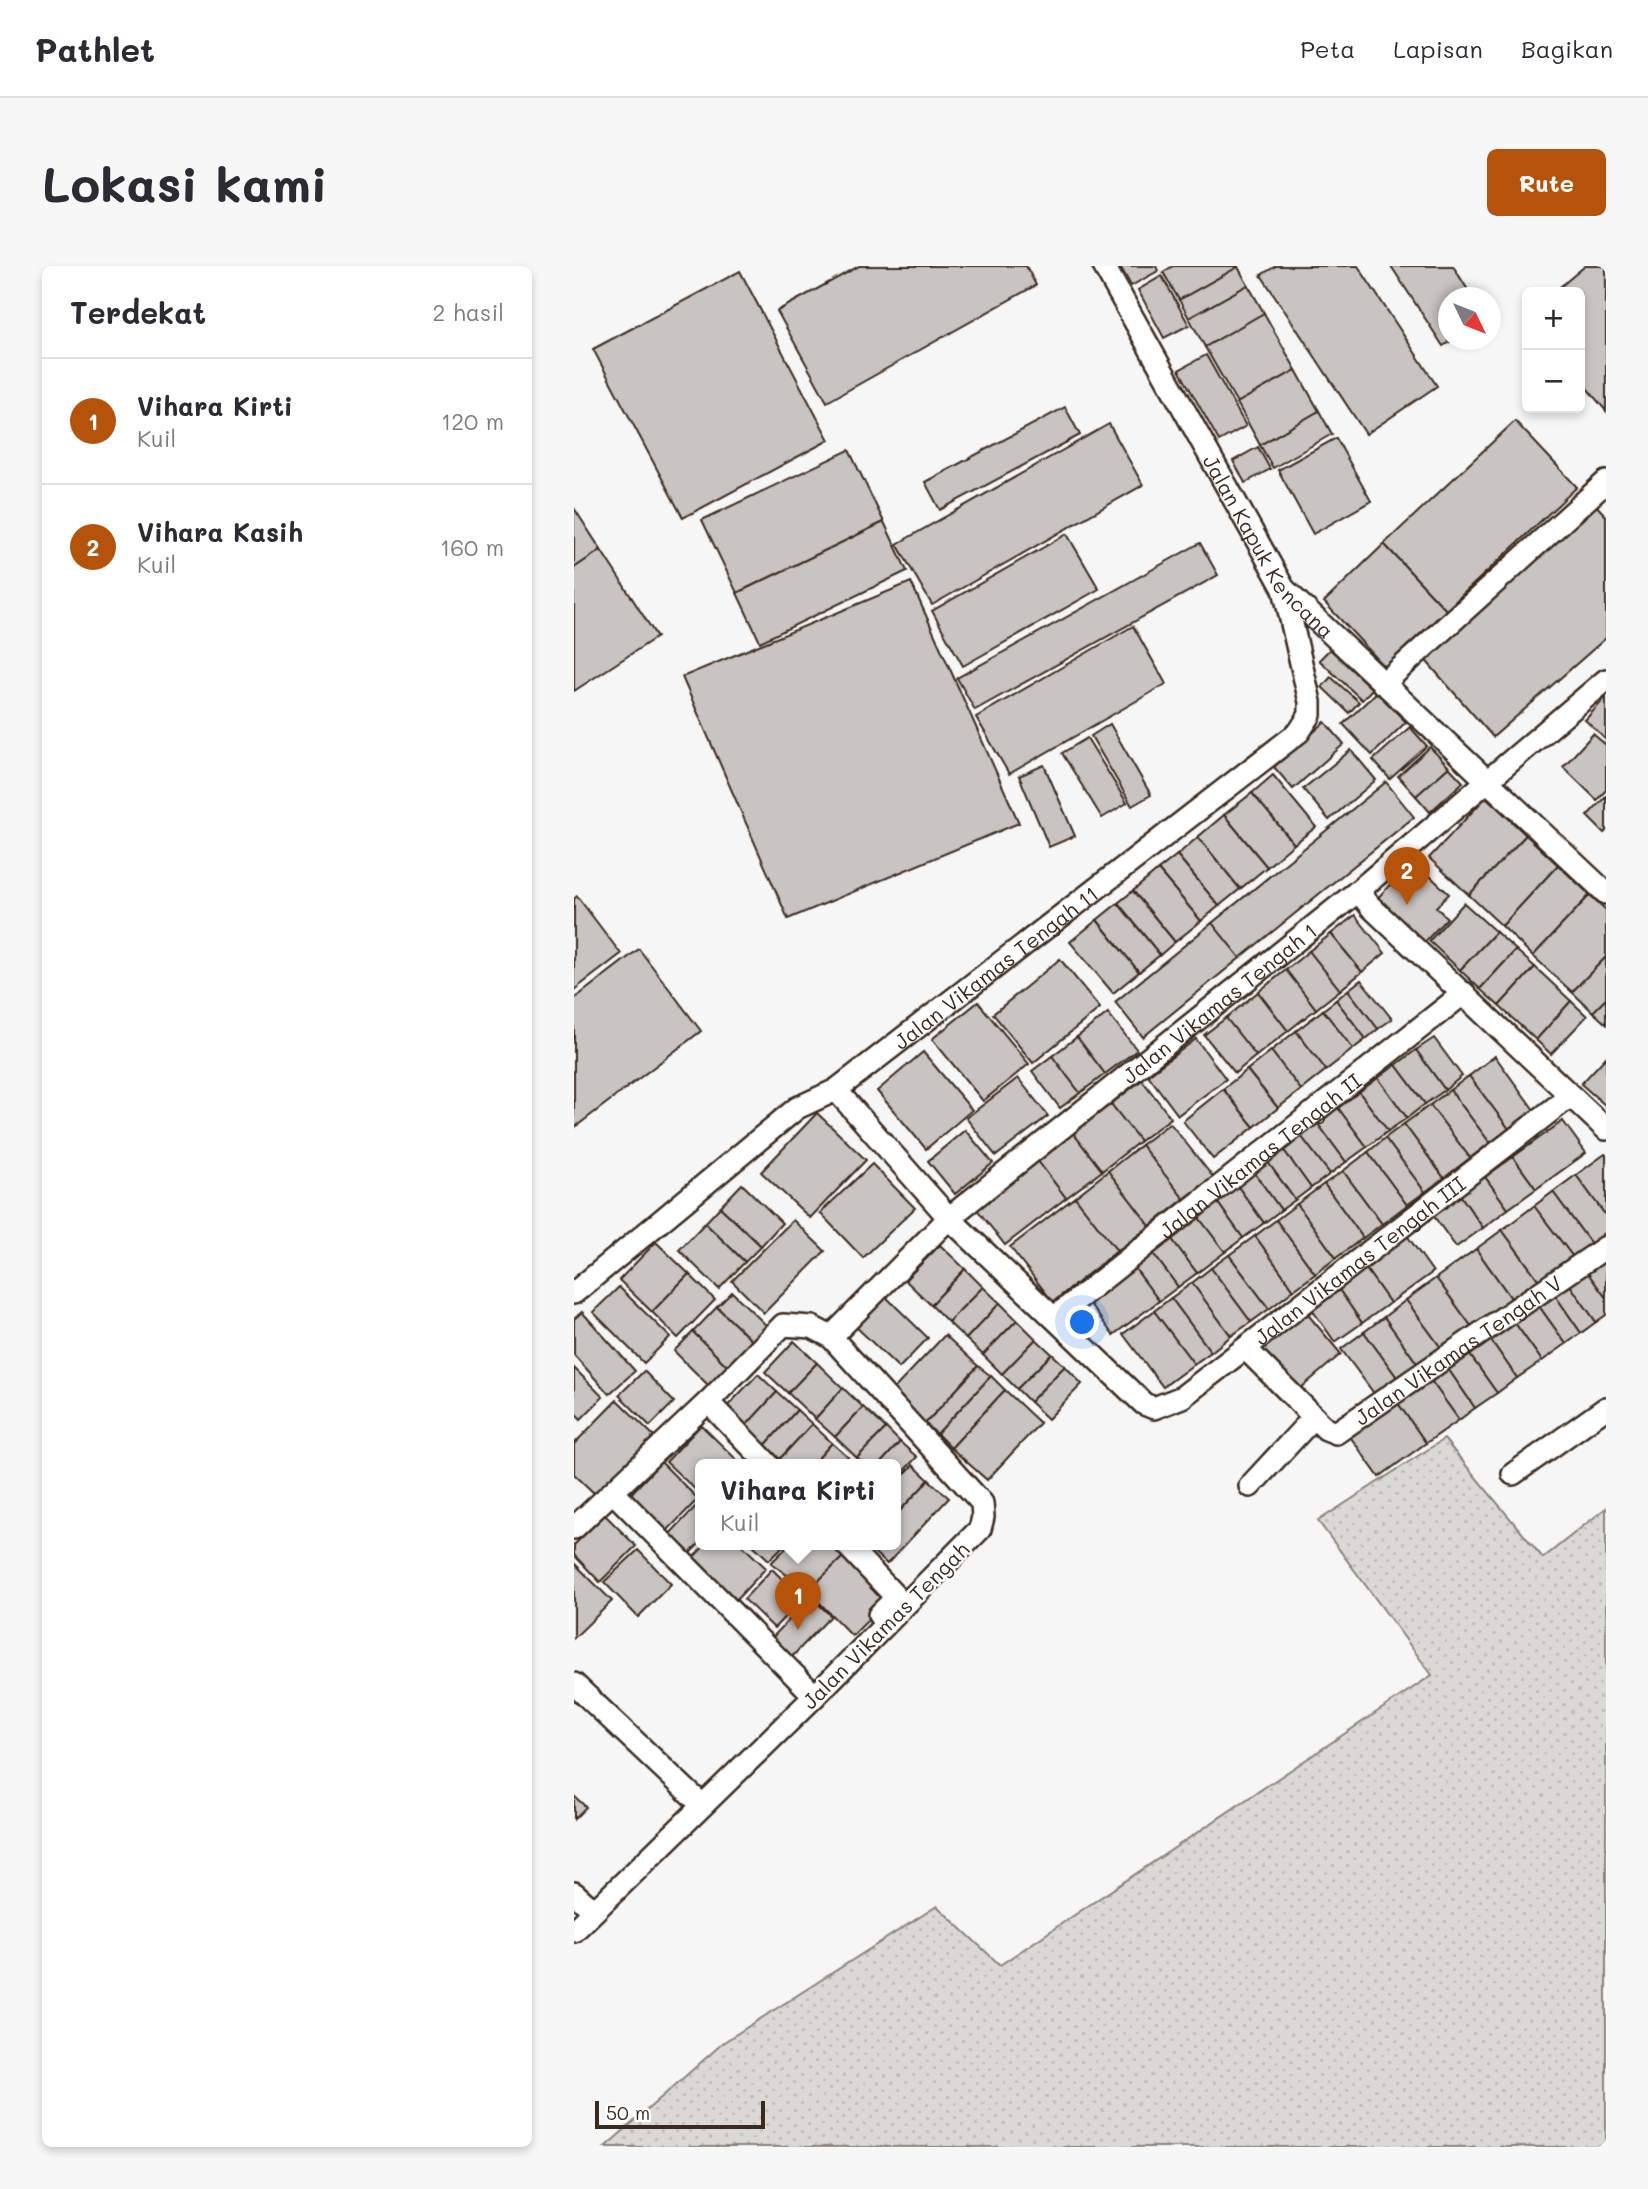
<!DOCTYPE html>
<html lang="id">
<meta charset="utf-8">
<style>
body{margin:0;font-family:Mali,sans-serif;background:#f7f7f7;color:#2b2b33}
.controls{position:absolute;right:21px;top:21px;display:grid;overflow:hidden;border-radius:10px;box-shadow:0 4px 10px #0003}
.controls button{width:63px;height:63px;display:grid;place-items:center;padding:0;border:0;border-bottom:2px solid #e1e1e2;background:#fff;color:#2b2b33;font:35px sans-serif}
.compass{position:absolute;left:864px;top:21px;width:63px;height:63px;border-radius:50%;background:#fff;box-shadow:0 4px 10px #0003;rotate:133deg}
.scale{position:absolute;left:21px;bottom:18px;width:170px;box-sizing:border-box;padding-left:7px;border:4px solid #3b2a1e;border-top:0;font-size:19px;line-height:24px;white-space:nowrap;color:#3b2a1e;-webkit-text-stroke:5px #fff;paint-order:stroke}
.you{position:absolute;left:509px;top:1057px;width:24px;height:24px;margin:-18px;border:5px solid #fff;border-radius:50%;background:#1a73e8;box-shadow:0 0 0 10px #1a73e833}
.badge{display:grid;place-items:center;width:46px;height:46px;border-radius:50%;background:#b45309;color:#fff;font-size:23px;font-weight:700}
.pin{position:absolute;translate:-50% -58px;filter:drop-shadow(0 2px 4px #0008)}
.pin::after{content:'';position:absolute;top:37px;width:24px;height:21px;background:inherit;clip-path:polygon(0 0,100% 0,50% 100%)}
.popup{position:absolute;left:121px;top:1193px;width:206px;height:91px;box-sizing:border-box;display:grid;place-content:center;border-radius:10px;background:#fff;filter:drop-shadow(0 2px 5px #0005);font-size:23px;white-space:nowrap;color:#7c7c81}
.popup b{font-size:26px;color:#2b2b33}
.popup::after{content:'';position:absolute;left:50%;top:100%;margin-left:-14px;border:14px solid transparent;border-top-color:#fff}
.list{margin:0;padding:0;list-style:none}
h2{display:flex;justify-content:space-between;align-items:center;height:91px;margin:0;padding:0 28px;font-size:30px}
h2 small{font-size:23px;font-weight:400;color:#7c7c81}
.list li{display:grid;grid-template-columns:46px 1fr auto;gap:21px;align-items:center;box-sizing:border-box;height:126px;padding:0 28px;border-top:2px solid #e1e1e2}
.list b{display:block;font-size:26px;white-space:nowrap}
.list p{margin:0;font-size:23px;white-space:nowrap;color:#7c7c81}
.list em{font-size:23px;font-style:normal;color:#7c7c81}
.map{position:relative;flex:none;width:1032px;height:1881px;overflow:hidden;border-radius:10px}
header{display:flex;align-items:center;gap:42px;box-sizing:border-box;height:98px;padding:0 35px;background:#fff;border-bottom:2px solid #e1e1e2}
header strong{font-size:33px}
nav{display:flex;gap:38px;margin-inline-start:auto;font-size:24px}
.intro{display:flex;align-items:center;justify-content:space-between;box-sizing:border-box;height:168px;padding:0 42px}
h1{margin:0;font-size:49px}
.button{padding:18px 32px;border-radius:10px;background:#b45309;color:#fff;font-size:24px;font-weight:700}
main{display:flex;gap:42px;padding:0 42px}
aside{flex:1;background:#fff;border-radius:10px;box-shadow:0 4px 10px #0003}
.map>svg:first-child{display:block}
.grass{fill:url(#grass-dots);stroke:#8b827a;stroke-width:2}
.building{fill:#c9c3c1;stroke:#3b2a1e;stroke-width:2}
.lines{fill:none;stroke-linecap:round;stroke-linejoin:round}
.street-casing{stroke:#3b2a1e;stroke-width:26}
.street{stroke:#fff;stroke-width:21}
.labels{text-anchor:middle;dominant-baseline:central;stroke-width:5;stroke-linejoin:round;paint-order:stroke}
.street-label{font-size:21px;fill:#3b2a1e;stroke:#fff}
</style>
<header>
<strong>Pathlet</strong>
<nav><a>Peta</a><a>Lapisan</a><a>Bagikan</a></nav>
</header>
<div class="intro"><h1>Lokasi kami</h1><a class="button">Rute</a></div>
<main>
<aside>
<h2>Terdekat<small>2 hasil</small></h2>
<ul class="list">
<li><span class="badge">1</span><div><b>Vihara Kirti</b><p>Kuil</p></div><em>120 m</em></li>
<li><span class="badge">2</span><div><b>Vihara Kasih</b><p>Kuil</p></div><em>160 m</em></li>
</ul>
</aside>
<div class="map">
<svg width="1032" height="1881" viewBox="0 0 1032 1881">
<defs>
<pattern id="grass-dots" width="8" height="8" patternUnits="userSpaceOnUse" patternTransform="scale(1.75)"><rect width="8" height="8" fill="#dbd9d6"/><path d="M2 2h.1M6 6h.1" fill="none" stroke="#bdbab7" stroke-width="1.8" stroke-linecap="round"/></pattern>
</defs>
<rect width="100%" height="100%" fill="#f7f6f6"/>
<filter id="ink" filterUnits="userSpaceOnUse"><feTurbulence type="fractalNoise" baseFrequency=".0143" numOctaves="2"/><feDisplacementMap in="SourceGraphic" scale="14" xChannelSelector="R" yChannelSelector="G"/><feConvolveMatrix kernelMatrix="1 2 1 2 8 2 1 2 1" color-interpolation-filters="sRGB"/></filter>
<g filter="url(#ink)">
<polygon class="grass" points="870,1173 969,1292 1032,1242 1032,1881 31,1881 150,1776 363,1640 426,1699 858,1409 744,1255"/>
<g class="building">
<polygon points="285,0 452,0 462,19 253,136 203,45"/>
<polygon points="546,0 582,0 584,5 557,20"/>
<polygon points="599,0 664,0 664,1 605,34 589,6"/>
<polygon points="702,0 784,0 863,120 792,168 687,9"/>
<polygon points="817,0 879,0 899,32 874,32 874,74 879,74 869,80"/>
<polygon points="1011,0 1032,0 1032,145 1006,114 1006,26 980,26"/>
<polygon points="664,1 674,19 615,52 605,34"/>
<polygon points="166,5 255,174 109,252 19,83"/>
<polygon points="588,10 615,59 590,72 564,24"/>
<polygon points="674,19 690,47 631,81 615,52"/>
<polygon points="690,47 722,104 663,137 631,81"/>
<polygon points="632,89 672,160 645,175 605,104"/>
<polygon points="722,104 745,145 686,179 663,137"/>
<polygon points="491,141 506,169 366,244 351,216"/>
<polygon points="745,145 758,168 699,202 686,179"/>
<polygon points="941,155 1003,221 872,344 810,278"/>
<polygon points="535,158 569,219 358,339 323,278"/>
<polygon points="762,172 797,235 739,268 704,204"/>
<polygon points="684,181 696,203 671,217 659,195"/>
<polygon points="275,184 310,256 163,327 128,254"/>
<polygon points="1020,237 1032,250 1032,372 919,471 847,389"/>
<polygon points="0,242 27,284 0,302"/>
<polygon points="310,256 333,305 186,376 163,327"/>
<polygon points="493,268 525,323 389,400 358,345"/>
<polygon points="626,277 644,309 401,444 383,412"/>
<polygon points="810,278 872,344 811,401 750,336"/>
<polygon points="27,284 83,371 0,425 0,302"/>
<polygon points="337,316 445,557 214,653 108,411"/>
<polygon points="559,360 592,418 435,508 402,451"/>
<polygon points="756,383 798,423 788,434 745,394"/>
<polygon points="757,411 785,436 775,447 748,421"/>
<polygon points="803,426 832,456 798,489 769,458"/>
<polygon points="1032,431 1032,474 1011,454"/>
<polygon points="751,456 770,478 719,523 700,501"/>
<polygon points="536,458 577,529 558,540 517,470"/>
<polygon points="836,461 853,480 816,513 799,494"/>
<polygon points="1019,468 1032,479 1032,524 1023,534 989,501"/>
<polygon points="513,472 553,537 528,552 488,487"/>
<polygon points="856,481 875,501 842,530 824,510"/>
<polygon points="777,484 802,514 755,554 729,523"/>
<polygon points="470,499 501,570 475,581 445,510"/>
<polygon points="875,501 889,516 856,546 842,530"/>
<polygon points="699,509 742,561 720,578 678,527"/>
<polygon points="812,516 840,551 666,692 638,657"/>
<polygon points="678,527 720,578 693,601 650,549"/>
<polygon points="1032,530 1032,565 1030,567 1013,550"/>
<polygon points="912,531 952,569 895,629 855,592"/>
<polygon points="650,549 693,601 666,623 624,571"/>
<polygon points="952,569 984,599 928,660 895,629"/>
<polygon points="624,571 666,623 645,640 603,589"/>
<polygon points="603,589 645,640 627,655 584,604"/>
<polygon points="839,594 875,628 862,641 873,652 846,681 799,637"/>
<polygon points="984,599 1016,629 959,690 928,660"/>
<polygon points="584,604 627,655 601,676 559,625"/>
<polygon points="559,625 601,676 586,689 544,637"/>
<polygon points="1016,629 1032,644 1032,691 998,726 959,690"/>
<polygon points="3,630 47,688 0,724 0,633"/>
<polygon points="544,637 586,689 565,706 523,654"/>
<polygon points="890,637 922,666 886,704 855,675"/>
<polygon points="781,649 811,687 788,706 757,668"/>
<polygon points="523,654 565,706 539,727 496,676"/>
<polygon points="638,657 666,692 569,771 541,736"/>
<polygon points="922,666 942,684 906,723 886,704"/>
<polygon points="757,668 788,706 766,724 735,685"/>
<polygon points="65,683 127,765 0,862 0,733"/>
<polygon points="942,684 961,701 925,740 906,723"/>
<polygon points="735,685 766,724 742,743 712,704"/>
<polygon points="1032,691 1032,733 1019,746 998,726"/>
<polygon points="486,693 526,742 459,797 419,748"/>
<polygon points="961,701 997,735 962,774 925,740"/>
<polygon points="712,704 742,743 714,765 684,726"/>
<polygon points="787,714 818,753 804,763 774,724"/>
<polygon points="774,724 804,763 792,773 762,734"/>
<polygon points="684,726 714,765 682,790 652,752"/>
<polygon points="1032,733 1032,758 1019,746"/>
<polygon points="762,734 792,773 779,783 749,744"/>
<polygon points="997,735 1013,750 977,788 962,774"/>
<polygon points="404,736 455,798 409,835 358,773"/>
<polygon points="749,744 779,783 752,804 722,765"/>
<polygon points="534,747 563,784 531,808 503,771"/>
<polygon points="652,752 682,790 661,807 630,769"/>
<polygon points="722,765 752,804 727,824 697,785"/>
<polygon points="503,771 531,808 506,827 478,790"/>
<polygon points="860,772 888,810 871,824 842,784"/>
<polygon points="622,773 652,813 604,849 574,809"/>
<polygon points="842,784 871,824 851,838 822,799"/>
<polygon points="697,785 727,824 704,842 673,804"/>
<polygon points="349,786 398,844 352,883 303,825"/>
<polygon points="478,790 506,827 486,842 458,805"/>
<polygon points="921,790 960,844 935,863 895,810"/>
<polygon points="1032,791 1032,840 1007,818"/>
<polygon points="822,799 851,838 833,852 804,812"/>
<polygon points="673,804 704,842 680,861 649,823"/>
<polygon points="895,810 935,863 916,877 876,824"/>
<polygon points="444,812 474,850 422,890 392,852"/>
<polygon points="804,812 833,852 814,865 785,826"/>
<polygon points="568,814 597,852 566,875 537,838"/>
<polygon points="649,823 680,861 639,893 609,855"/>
<polygon points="876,824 916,877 896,892 856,839"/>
<polygon points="785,826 814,865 793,881 764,842"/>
<polygon points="537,838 566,875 528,905 499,867"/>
<polygon points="856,839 896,892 870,912 830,858"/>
<polygon points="764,842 793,881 772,896 744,858"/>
<polygon points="243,847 292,894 236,952 187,906"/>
<polygon points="989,855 1012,887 962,923 939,891"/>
<polygon points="596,857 639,911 610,933 567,879"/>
<polygon points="744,858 772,896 756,908 727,870"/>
<polygon points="830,858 870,912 851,926 811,872"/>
<polygon points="391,864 419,897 381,928 354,895"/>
<polygon points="499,867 528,905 492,932 463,894"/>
<polygon points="727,870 756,908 737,922 709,883"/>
<polygon points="811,872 851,926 833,939 794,886"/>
<polygon points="567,879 610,933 576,960 534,905"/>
<polygon points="709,883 737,922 721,934 693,895"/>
<polygon points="794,886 833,939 808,958 769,905"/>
<polygon points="1031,888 1032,889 1032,950 1002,909"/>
<polygon points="939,891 962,923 934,943 911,911"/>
<polygon points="463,894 492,932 431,979 402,942"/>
<polygon points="693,895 721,934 707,944 679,905"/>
<polygon points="298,898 341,942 289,992 246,947"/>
<polygon points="534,905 576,960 543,985 501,931"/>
<polygon points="679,905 707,944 690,957 662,918"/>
<polygon points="769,905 808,958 789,972 750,918"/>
<polygon points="1002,909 1032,950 1032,966 1017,978 979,926"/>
<polygon points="911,911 934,943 909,962 886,929"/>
<polygon points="168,918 208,957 187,980 146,941"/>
<polygon points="662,918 690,957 669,972 641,933"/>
<polygon points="750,918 789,972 762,992 723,938"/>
<polygon points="979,926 1017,978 999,991 960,940"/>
<polygon points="886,929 909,962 882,981 859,949"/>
<polygon points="501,931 543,985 479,1036 436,981"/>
<polygon points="641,933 669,972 651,986 622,948"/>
<polygon points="723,938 762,992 741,1008 702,954"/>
<polygon points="960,940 999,991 966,1016 928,964"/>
<polygon points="146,941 187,980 171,996 131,957"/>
<polygon points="622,948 651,986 623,1007 594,968"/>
<polygon points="219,954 251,985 190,1047 158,1015"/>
<polygon points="702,954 741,1008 720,1024 681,970"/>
<polygon points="131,957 171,996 145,1023 105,984"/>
<polygon points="928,964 966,1016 939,1035 902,983"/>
<polygon points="594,968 623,1007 604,1021 575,982"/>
<polygon points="832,968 859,1006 816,1037 789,999"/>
<polygon points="681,970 720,1024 695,1043 655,989"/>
<polygon points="82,976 115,1008 78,1046 45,1014"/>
<polygon points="366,979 391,1003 357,1039 331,1014"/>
<polygon points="575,982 604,1021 585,1035 556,996"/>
<polygon points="902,983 939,1035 900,1064 862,1012"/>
<polygon points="655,989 695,1043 677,1056 637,1002"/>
<polygon points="1028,990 1032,996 1032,1032 1010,1002"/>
<polygon points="556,996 585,1035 539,1069 510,1030"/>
<polygon points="789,999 816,1037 788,1057 761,1018"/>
<polygon points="637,1002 677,1056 657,1070 618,1017"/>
<polygon points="1010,1002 1032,1032 1032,1049 1022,1056 993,1015"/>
<polygon points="391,1003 409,1021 374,1056 357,1039"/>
<polygon points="115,1008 141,1034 104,1072 78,1046"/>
<polygon points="862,1012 900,1064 870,1086 832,1034"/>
<polygon points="993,1015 1022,1056 1007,1067 978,1025"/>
<polygon points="618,1017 657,1070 637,1086 597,1032"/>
<polygon points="761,1018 788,1057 761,1076 734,1038"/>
<polygon points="45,1021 96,1071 70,1097 19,1046"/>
<polygon points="409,1021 426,1037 392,1073 374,1056"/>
<polygon points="978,1025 1007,1067 992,1078 962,1036"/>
<polygon points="158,1026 196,1063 182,1079 143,1041"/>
<polygon points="308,1027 354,1072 325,1102 278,1057"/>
<polygon points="597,1032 637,1086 620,1098 580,1045"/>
<polygon points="832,1034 870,1086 847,1103 810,1051"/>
<polygon points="962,1036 992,1078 968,1095 938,1053"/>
<polygon points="426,1037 443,1054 409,1089 392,1073"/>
<polygon points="143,1041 182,1079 157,1104 119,1066"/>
<polygon points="580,1045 620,1098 589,1121 549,1068"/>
<polygon points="731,1045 767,1088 721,1127 685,1085"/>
<polygon points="8,1046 61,1105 35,1128 0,1089 0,1053"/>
<polygon points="810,1051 847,1103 827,1117 790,1066"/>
<polygon points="938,1053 968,1095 943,1112 914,1070"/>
<polygon points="443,1054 462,1073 428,1108 409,1089"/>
<polygon points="119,1066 157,1104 138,1123 100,1085"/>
<polygon points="790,1066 827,1117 805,1134 767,1083"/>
<polygon points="371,1069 404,1100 351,1158 317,1126"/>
<polygon points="914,1070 943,1112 923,1127 893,1085"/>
<polygon points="462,1073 478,1088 443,1123 428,1108"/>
<polygon points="220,1075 243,1097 214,1127 191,1106"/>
<polygon points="893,1085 923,1127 901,1142 872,1100"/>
<polygon points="478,1088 491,1100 456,1136 443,1123"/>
<polygon points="243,1097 269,1122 241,1153 214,1127"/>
<polygon points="404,1100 417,1110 363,1168 351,1158"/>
<polygon points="491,1100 508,1118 474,1153 456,1136"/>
<polygon points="872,1100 901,1142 885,1154 855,1112"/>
<polygon points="0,1102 29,1131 7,1153 0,1146"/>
<polygon points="70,1105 100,1136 76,1160 45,1129"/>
<polygon points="184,1108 203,1126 167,1165 147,1147"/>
<polygon points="417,1110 431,1124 377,1182 363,1168"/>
<polygon points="855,1112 885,1154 852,1177 823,1136"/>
<polygon points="269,1122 289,1141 261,1171 241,1153"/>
<polygon points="431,1124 466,1157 413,1214 377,1182"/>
<polygon points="203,1126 223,1144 187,1184 167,1165"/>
<polygon points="43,1134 80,1170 22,1229 0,1208 0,1178"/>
<polygon points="823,1136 852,1177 805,1211 775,1169"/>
<polygon points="289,1141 312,1162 283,1192 261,1171"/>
<polygon points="223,1144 238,1158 202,1197 187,1184"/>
<polygon points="238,1158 258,1177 239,1198 202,1197"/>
<polygon points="127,1159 165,1196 126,1198 126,1228 92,1196"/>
<polygon points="312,1162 326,1176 306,1198 289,1198 283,1192"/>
<polygon points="326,1176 343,1191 322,1213 322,1198 306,1198"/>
<polygon points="258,1177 274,1191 268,1198 239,1198"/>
<polygon points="87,1196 124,1233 88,1270 51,1234"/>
<polygon points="339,1199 355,1214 322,1249 322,1217"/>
<polygon points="355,1214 375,1232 313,1298 293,1280 322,1278 322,1249"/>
<polygon points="125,1237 126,1277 112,1291 92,1272"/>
<polygon points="31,1249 62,1280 26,1316 0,1289 0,1279"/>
<polygon points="132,1278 167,1278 192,1302 161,1335 117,1294"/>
<polygon points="178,1278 211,1278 195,1294"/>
<polygon points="216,1278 258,1278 270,1290 234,1325 197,1297"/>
<polygon points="64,1284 97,1318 64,1351 30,1316"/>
<polygon points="270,1290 314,1334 278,1370 234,1325"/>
<polygon points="0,1297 38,1335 0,1372"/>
<polygon points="198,1303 228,1333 200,1362 170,1333"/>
<polygon points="237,1331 257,1350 212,1397 192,1378"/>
<polygon points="0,1530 12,1541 0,1553"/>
</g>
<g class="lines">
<defs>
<g id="street">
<path id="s1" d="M 530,0 L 710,323 L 1032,627"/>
<polyline points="809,418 1032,216"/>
<polyline points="784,625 797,641 1032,863"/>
<path id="s2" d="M 262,824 L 375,952 L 570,1138 L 580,1142 L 608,1131 L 996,830"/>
<path id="s3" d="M 0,1027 L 223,842 L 262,824 L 725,466 L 736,449 L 736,436 L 710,323"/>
<path id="s4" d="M 481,1051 L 890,727"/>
<path id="s5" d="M 257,1071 L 375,952 L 784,625 L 1032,414"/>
<path id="s6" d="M 673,1084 L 752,1163 L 762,1167 L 1032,981"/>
<polyline points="134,1136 194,1198"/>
<polyline points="939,1208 1032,1142"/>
<polyline points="676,1220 740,1151"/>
<polyline points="39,1226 241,1430"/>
<polyline points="0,1262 134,1136 209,1059 238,1061 257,1071 408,1237 409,1251 406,1263 241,1430 0,1665"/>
<polyline points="272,1278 320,1329 321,1333 305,1349"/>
<polyline points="0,1418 128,1539"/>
<polyline points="0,1627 20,1645"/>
</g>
</defs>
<use href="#street" class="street-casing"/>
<use href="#street" class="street"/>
</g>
</g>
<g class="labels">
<g class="street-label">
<text stroke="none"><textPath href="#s1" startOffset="326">Jalan Kapuk Kencana</textPath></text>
<text stroke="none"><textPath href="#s3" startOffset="534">Jalan Vikamas Tengah 11</textPath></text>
<text stroke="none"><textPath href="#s5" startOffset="513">Jalan Vikamas Tengah 1</textPath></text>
<text stroke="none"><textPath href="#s4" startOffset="261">Jalan Vikamas Tengah II</textPath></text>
<text stroke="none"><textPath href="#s2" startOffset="705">Jalan Vikamas Tengah III</textPath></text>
<text stroke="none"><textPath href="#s6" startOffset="270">Jalan Vikamas Tengah V</textPath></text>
<text transform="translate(311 1359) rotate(-45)">Jalan Vikamas Tengah</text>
</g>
</g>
</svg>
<div class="controls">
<button>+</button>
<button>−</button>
</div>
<svg class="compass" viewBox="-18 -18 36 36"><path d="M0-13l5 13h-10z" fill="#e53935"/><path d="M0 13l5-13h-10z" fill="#7c7c81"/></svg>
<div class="scale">50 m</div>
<div class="you"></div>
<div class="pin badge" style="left:224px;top:1364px">1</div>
<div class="popup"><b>Vihara Kirti</b>Kuil</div>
<div class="pin badge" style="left:833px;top:639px">2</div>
</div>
</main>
